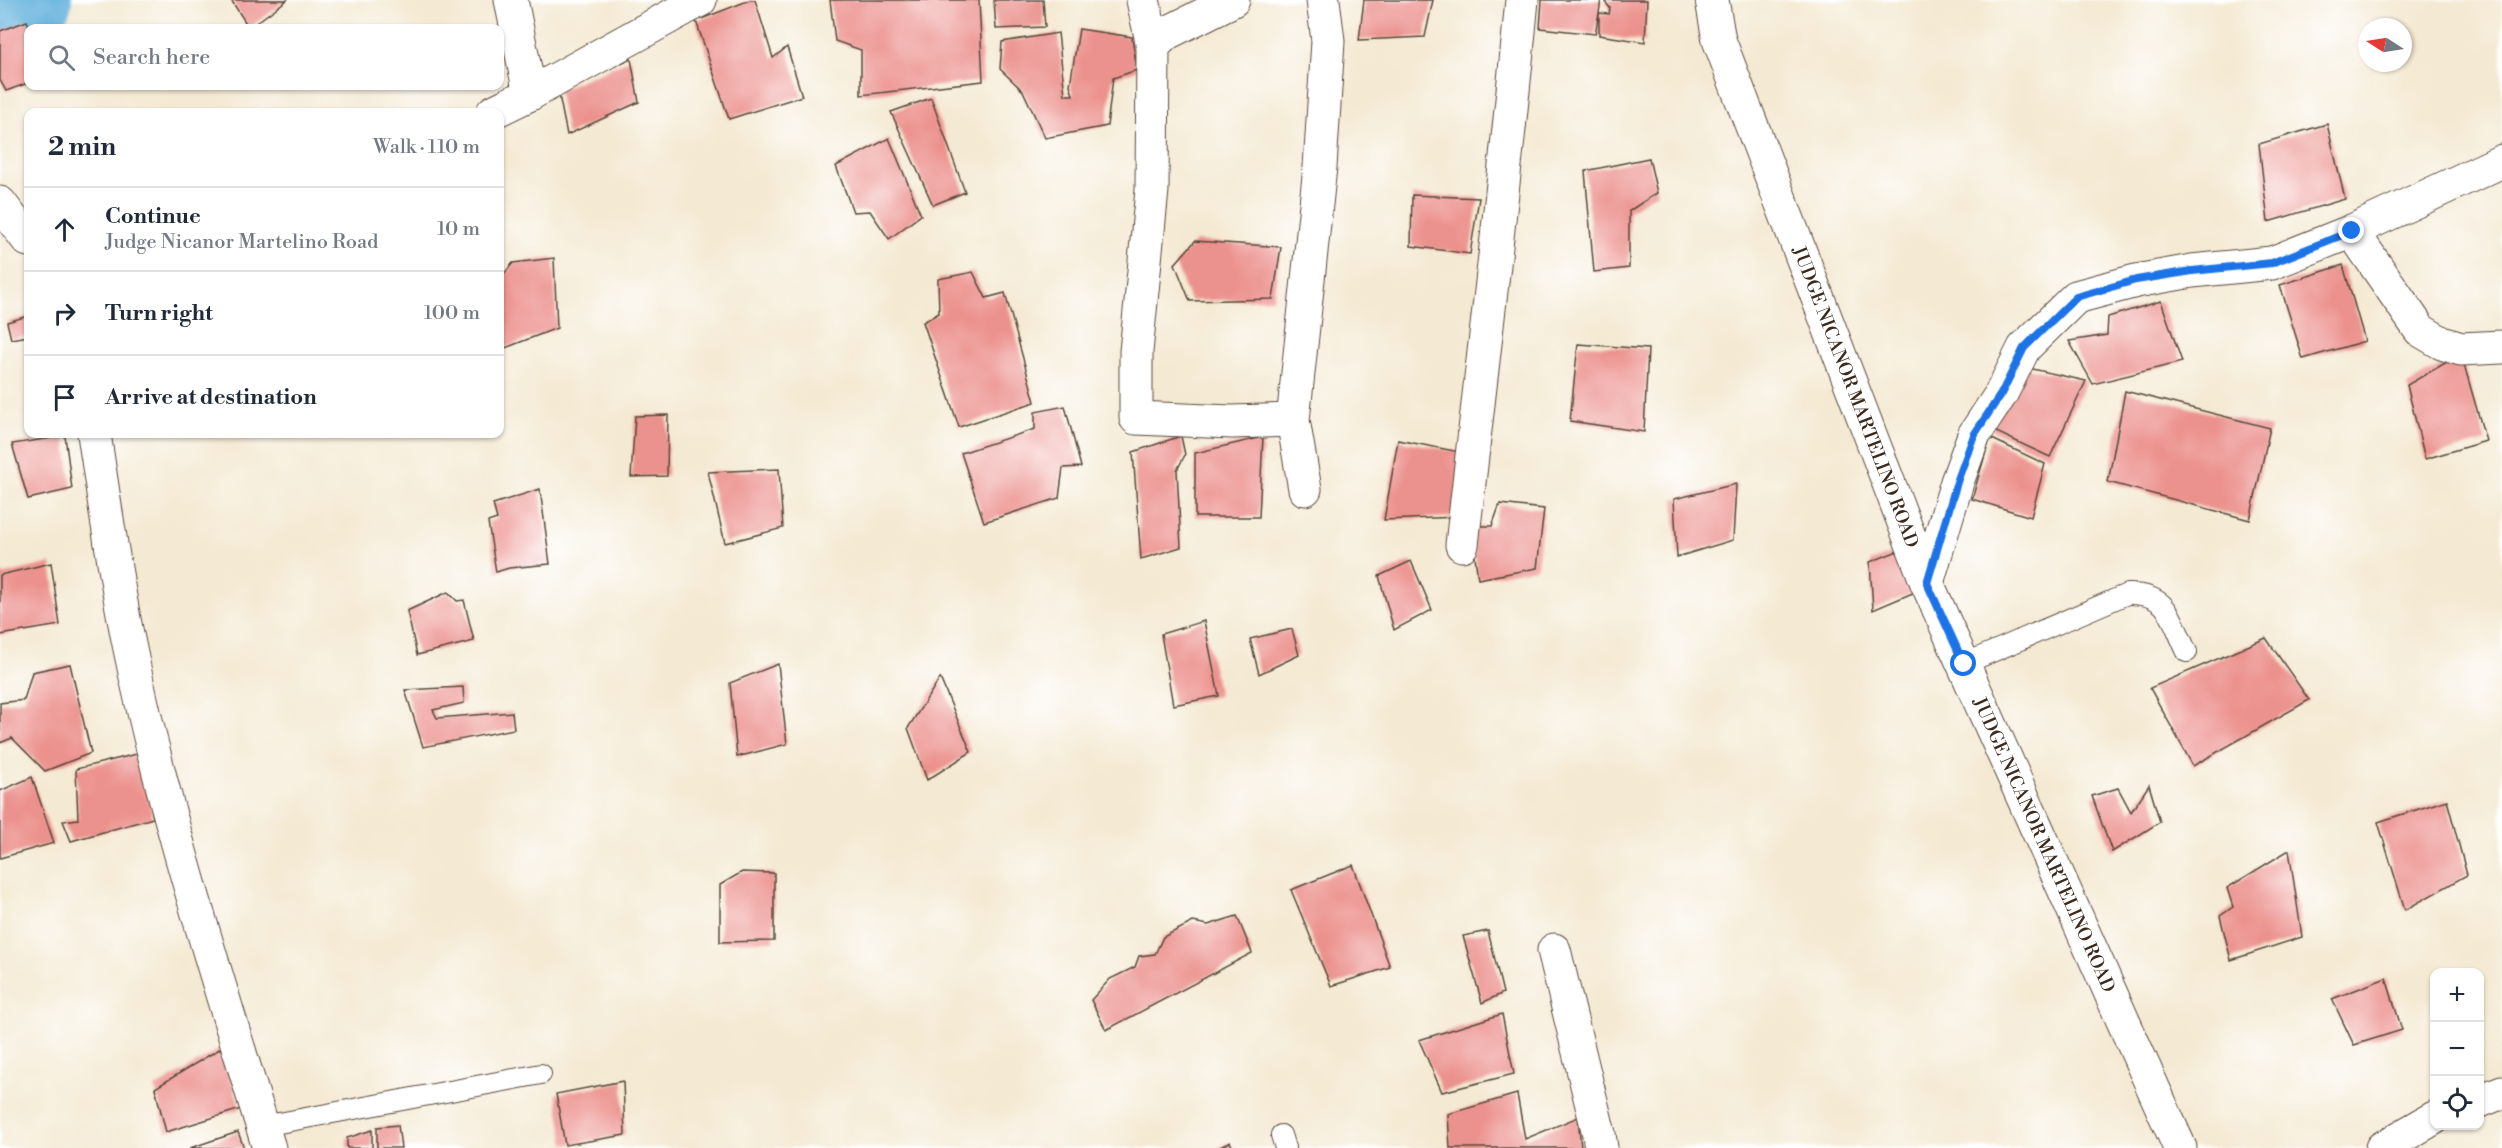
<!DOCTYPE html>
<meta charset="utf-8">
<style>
body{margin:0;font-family:"Libre Bodoni",serif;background:#f6f6f7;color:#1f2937}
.controls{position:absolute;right:18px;bottom:18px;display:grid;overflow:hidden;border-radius:12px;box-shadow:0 2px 4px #0004}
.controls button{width:54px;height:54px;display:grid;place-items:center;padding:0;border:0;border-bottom:2px solid #e0e1e3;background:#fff;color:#1f2937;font:30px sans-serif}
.compass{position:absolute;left:2358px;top:18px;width:54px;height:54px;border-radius:50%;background:#fff;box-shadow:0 2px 4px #0004;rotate:282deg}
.stop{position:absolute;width:18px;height:18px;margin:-14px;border:4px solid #1a73e8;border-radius:50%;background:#fff}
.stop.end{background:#1a73e8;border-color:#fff;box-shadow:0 2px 6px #0008}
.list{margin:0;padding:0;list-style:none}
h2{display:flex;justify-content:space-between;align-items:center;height:78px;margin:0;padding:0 24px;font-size:26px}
h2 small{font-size:20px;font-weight:400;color:#747a83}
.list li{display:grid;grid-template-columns:39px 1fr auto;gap:18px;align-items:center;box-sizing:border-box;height:84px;padding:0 24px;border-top:2px solid #e0e1e3}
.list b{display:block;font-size:22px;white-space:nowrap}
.list p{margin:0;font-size:20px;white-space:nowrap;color:#747a83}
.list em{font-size:20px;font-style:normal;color:#747a83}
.icon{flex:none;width:33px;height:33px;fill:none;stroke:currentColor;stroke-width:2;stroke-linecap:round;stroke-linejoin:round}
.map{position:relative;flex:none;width:2502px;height:1148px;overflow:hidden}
.search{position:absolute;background:#fff;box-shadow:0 2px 4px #0004;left:24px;top:24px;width:480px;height:66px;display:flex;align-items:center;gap:15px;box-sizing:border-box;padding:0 21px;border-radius:12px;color:#747a83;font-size:22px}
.panel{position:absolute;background:#fff;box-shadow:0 2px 4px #0004;left:24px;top:108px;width:480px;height:330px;border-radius:12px}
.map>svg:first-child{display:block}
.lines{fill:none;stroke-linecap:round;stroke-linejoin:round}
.river{stroke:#62b1dc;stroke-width:72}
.building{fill:#ec928e}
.lane-casing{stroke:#574739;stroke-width:22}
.street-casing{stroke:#574739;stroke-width:35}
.secondary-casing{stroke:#574739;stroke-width:35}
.lane{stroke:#fff;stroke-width:20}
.street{stroke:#fff;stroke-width:33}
.secondary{stroke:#fff;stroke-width:33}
.route{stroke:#1a73e8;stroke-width:8}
.labels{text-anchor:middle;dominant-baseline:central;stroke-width:5;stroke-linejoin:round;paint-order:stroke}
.street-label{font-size:18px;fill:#3b2a1e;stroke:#fff}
</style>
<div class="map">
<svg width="2502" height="1148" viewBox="0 0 2502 1148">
<rect width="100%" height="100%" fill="#fff"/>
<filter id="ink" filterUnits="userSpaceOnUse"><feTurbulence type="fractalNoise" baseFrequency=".0167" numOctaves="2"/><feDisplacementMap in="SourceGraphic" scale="12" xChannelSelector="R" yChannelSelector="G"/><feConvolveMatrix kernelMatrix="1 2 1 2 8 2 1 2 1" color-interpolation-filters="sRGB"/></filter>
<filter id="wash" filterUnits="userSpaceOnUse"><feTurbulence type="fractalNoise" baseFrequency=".008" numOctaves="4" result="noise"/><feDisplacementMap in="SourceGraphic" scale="24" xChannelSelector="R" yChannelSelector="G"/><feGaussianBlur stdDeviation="1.35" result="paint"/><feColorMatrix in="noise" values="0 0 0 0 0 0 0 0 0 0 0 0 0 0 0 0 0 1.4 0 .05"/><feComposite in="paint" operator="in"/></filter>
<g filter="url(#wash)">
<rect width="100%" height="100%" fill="#f4e9d2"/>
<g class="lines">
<polyline class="river" points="0,13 36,0"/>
</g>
<g id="blocks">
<g class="building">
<polygon points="231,0 287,0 249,28"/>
<polygon points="750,0 755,0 773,58 787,47 802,96 729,119 696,21"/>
<polygon points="830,0 979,0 983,81 861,95 861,50 835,41"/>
<polygon points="994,0 1043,0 1045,27 996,29"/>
<polygon points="1364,0 1433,0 1425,37 1359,40"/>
<polygon points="1542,0 1601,0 1599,13 1609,14 1610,8 1606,3 1606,0 1647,0 1645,42 1599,35 1599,13 1595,34 1540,28"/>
<polygon points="27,21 30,28 28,28 28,83 6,91 0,80 0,31"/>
<polygon points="1079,29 1132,37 1137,70 1113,78 1107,126 1045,138 1023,91 1000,69 1002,42 1058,33 1065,95 1073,95 1070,85"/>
<polygon points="631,59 639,102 567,135 558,90"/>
<polygon points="931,98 965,192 933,205 891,112"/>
<polygon points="2327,124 2345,199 2268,222 2259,144"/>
<polygon points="889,138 921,215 889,239 870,211 853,212 836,166"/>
<polygon points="1649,158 1657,193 1629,211 1629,268 1594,272 1585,171"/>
<polygon points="1412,195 1479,198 1470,254 1411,246"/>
<polygon points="1195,241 1281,247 1273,299 1190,301 1175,264"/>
<polygon points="554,258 557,328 500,350 500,279 513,263"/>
<polygon points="2343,265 2365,341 2303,359 2280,285"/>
<polygon points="973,272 986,298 1005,293 1035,402 959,427 923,322 939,313 938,279"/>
<polygon points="2161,301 2182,362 2093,384 2069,341 2107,335 2108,317"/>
<polygon points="28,316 28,336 11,339 7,322"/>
<polygon points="1578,344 1648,349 1644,432 1570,421"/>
<polygon points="2461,354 2486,441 2425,459 2407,385"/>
<polygon points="2019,366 2086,381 2050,457 1992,430"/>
<polygon points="2125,391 2270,428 2250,520 2108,482"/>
<polygon points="1065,406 1081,467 1063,468 1059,498 984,522 961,453 1035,429 1035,412"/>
<polygon points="668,415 667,476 631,477 635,416"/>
<polygon points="65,436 72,489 28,499 12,444"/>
<polygon points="1181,436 1185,455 1177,470 1181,547 1141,559 1133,452"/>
<polygon points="1263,437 1259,517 1195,517 1195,453"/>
<polygon points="1990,438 2045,464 2031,517 1972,499"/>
<polygon points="1398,440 1465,453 1458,517 1384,520"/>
<polygon points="779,469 783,528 725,543 708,472"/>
<polygon points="1736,484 1733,540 1677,557 1674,499"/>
<polygon points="540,489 550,564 509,568 496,572 488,522 497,519 493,504"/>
<polygon points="1500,504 1544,509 1537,568 1478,579 1471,526 1492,526"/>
<polygon points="1905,548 1915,592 1873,610 1870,562"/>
<polygon points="1411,561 1432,610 1394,630 1379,576"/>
<polygon points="51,563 60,625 0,635 0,575"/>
<polygon points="448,592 457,601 464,600 474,641 417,655 407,611"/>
<polygon points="1204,621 1219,696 1173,705 1161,634"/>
<polygon points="1292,629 1299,655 1259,674 1250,639"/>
<polygon points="2266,638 2309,700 2193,766 2150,688"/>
<polygon points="70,664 91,753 45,771 12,738 0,743 0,703 24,700 32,672"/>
<polygon points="778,664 787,744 737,757 730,683"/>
<polygon points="940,678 971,752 927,780 908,728"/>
<polygon points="463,687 464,703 433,710 437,718 512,712 514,729 423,747 405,690"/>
<polygon points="141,753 153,818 71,841 63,821 78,819 76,769"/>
<polygon points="32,777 54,843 0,858 0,791"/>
<polygon points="2149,785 2160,822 2112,852 2092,796 2118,788 2131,812"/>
<polygon points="2447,800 2467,875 2405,910 2378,822"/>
<polygon points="2289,850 2302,937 2231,960 2220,916 2233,907 2227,888"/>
<polygon points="1353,865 1390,967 1331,986 1291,890"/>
<polygon points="742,872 774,873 774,941 720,942 720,885"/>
<polygon points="1237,916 1252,953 1106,1030 1091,1000 1110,979 1135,967 1139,956 1155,954 1163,937 1193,922 1208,925"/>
<polygon points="1488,931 1503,993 1482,1003 1463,936"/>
<polygon points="2386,978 2402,1030 2354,1045 2332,999"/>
<polygon points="1502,1014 1514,1074 1442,1092 1419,1040"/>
<polygon points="221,1048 241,1109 166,1132 155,1088"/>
<polygon points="623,1081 625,1135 565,1145 556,1094"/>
<polygon points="1517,1094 1525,1139 1578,1117 1581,1148 1450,1148 1448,1114"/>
<polygon points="398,1125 401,1148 377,1148 377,1127"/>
<polygon points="372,1130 372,1148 347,1148 347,1138"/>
<polygon points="238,1132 244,1148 190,1148"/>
<polygon points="1230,1142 1233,1148 1218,1148"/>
</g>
</g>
</g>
<g filter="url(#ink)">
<use href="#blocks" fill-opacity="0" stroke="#574739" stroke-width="1.5"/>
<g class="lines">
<defs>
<g id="lane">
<path d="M 1964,664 L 2127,594 C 2170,593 2170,618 2187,652"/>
<polyline points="263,1126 541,1074"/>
<polyline points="1281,1135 1285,1148"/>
</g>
<g id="street">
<polyline points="511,0 530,94"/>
<polyline points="1143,0 1153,46"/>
<polyline points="1233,0 1167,33 1153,46 1152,190 1136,352 1136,418 1232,422 1293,420"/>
<polyline points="2352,231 2420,330 2442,343 2461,349 2502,347"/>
<path d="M 94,434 C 105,505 115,578 130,649 C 165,818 219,983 269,1148"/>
<polyline points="1305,489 1293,420 1320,167 1328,41 1323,0"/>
<path d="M 1462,545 C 1482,364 1505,182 1522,0"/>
<polyline points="1927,583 1957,482 1974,435 2001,394 2024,348 2076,297 2136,281 2192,271 2272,263 2352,231 2502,161"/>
<polyline points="1554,950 1599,1134 1601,1148"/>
<polyline points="2480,1101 2502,1092"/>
<polyline points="2382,1148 2434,1118"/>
</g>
<g id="secondary">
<path id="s1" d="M 1712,0 L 1719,40 L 1927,583 L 2180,1148"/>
<polyline points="493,112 530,94 700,0"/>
<polyline points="0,203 28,240"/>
</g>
</defs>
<use href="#lane" class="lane-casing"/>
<use href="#street" class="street-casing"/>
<use href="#secondary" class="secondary-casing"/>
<use href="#lane" class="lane"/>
<use href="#street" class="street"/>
<use href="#secondary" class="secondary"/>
</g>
</g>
<g class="lines" filter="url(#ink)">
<polyline class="route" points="1964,664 1927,583 1957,482 1974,435 2001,394 2024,348 2076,297 2136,280 2192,271 2272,263 2352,231"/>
</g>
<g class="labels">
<g class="street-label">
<text stroke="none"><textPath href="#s1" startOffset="423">JUDGE NICANOR MARTELINO ROAD</textPath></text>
<text stroke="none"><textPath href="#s1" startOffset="909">JUDGE NICANOR MARTELINO ROAD</textPath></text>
</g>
</g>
</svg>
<div class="controls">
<button>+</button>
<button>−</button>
<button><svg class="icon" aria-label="locate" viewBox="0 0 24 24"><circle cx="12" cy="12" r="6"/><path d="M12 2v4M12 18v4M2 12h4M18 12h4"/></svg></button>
</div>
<svg class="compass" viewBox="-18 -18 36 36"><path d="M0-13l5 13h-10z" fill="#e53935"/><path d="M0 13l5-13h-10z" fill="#747a83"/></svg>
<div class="stop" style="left:1964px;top:664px"></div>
<div class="stop end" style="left:2352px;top:231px"></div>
<div class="search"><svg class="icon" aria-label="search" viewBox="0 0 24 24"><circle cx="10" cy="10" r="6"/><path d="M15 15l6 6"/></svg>Search here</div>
<section class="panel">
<h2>2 min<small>Walk · 110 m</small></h2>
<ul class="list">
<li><svg class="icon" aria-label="ahead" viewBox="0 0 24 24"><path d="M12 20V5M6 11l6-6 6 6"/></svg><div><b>Continue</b><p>Judge Nicanor Martelino Road</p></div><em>10 m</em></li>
<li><svg class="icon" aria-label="right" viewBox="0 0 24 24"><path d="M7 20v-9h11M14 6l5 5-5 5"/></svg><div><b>Turn right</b></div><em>100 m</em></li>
<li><svg class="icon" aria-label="arrive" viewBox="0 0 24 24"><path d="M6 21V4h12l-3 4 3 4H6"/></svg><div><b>Arrive at destination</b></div></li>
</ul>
</section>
</div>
